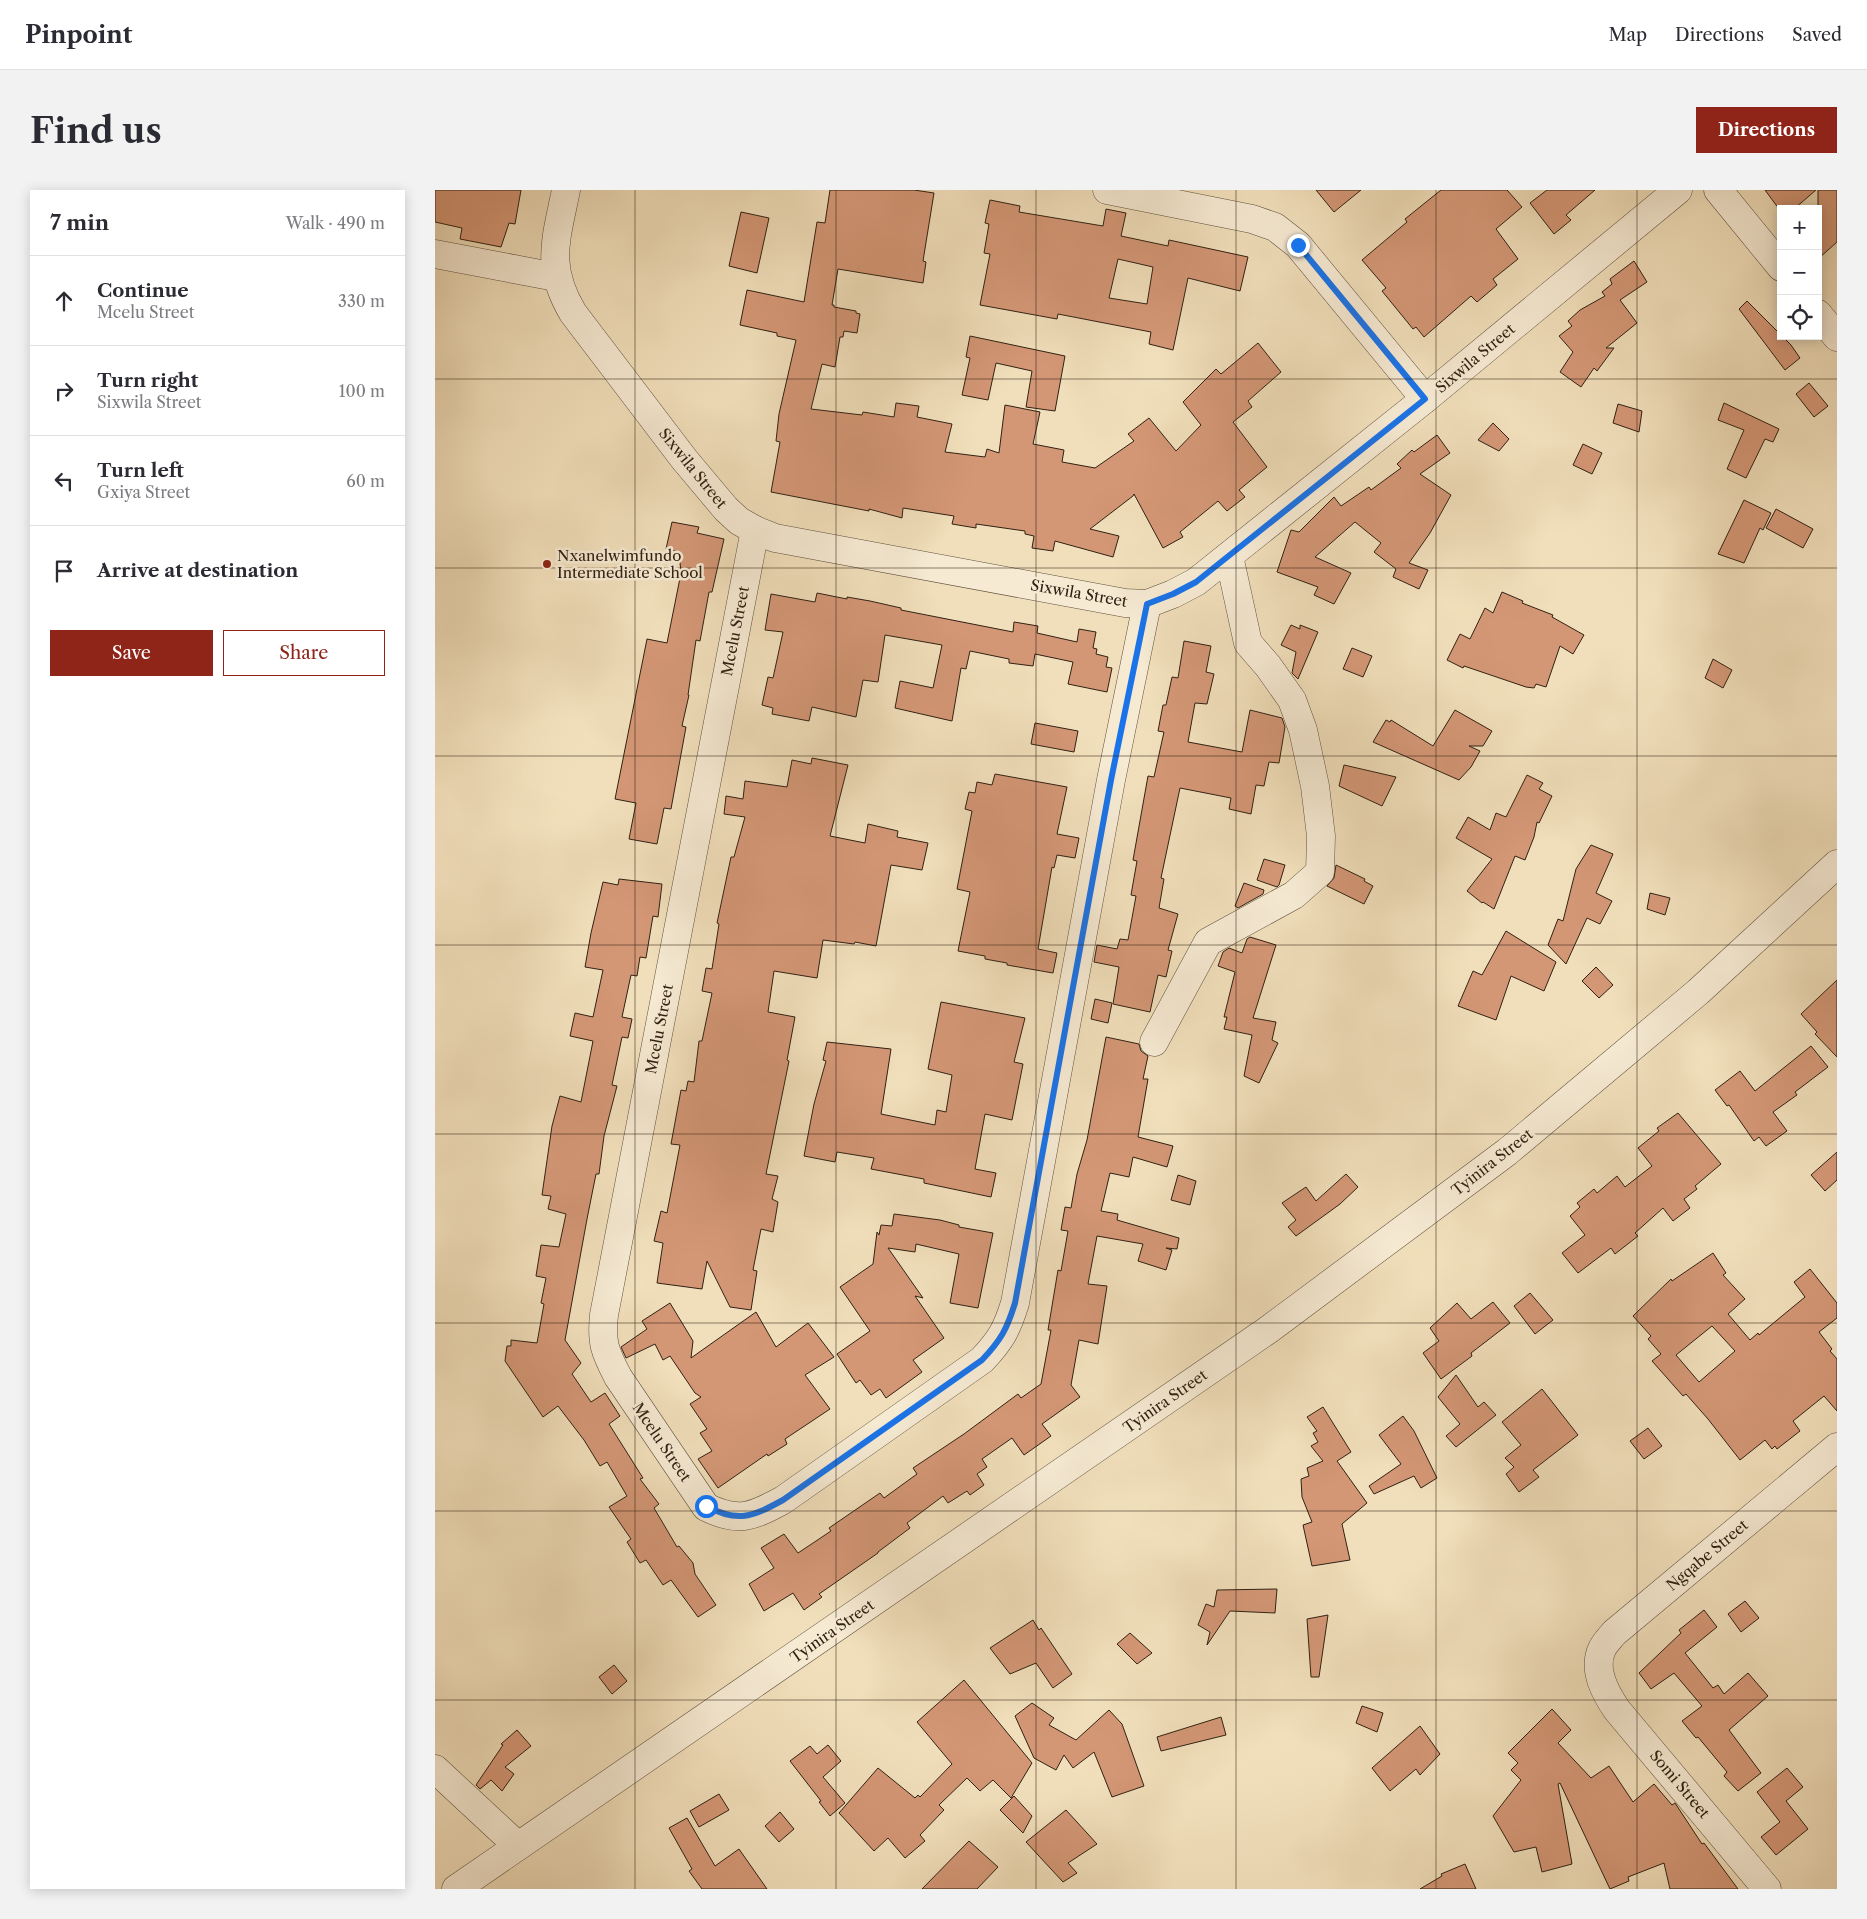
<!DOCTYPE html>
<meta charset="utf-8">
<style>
body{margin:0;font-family:"Libre Caslon Text",serif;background:#f2f2f3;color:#2b2b33}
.controls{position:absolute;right:15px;top:15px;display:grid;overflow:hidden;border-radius:0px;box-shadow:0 2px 12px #0003}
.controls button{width:45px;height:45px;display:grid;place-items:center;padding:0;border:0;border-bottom:1px solid #e1e1e2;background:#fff;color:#2b2b33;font:25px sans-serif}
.stop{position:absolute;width:15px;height:15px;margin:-11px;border:4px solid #1a73e8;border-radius:50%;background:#fff}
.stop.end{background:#1a73e8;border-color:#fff;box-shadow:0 1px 5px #0008}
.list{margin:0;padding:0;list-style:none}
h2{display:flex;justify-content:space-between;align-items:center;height:65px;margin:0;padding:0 20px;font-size:21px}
h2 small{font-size:16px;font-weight:400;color:#7c7c81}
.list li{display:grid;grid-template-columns:32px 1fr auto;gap:15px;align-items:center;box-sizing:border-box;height:90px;padding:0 20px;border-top:1px solid #e1e1e2}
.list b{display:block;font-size:19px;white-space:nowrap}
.list p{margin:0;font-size:16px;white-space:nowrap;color:#7c7c81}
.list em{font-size:16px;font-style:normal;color:#7c7c81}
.actions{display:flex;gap:10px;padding:15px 20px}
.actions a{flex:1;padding:11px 0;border:1px solid #8f2418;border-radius:0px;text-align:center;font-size:18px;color:#8f2418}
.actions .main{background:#8f2418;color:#fff}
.icon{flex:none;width:28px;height:28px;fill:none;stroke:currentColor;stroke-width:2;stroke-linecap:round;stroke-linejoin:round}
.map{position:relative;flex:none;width:1402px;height:1699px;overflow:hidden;border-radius:0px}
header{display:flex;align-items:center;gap:30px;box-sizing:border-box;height:70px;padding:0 25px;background:#fff;border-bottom:1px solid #e1e1e2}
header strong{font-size:24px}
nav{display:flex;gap:28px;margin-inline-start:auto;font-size:18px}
.intro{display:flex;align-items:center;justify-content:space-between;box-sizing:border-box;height:120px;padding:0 30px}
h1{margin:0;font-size:35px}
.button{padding:12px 22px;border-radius:0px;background:#8f2418;color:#fff;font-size:18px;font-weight:700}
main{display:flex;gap:30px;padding:0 30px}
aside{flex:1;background:#fff;border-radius:0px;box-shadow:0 2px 12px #0003}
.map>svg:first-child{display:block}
.building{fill:#d49776;stroke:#302113;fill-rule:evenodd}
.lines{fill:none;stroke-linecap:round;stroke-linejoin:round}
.minor-casing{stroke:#60503d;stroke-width:29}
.minor{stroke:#f6ead3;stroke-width:28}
.route{stroke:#1a73e8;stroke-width:6}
.grid{fill:none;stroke:#302113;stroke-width:1;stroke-opacity:0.55}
.poi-dot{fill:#8f2418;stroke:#f6ead3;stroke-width:2}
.labels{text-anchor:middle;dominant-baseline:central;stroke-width:5;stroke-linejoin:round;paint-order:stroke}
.street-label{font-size:15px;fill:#302113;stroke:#f6ead3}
.poi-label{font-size:15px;fill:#302113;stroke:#f6ead3;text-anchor:start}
</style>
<header>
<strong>Pinpoint</strong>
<nav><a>Map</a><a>Directions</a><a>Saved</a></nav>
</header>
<div class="intro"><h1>Find us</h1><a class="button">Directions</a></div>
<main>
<aside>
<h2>7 min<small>Walk · 490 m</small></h2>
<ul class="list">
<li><svg class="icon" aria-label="ahead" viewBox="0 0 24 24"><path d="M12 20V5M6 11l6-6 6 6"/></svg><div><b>Continue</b><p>Mcelu Street</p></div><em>330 m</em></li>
<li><svg class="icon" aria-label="right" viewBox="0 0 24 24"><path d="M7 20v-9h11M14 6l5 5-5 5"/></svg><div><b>Turn right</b><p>Sixwila Street</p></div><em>100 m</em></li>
<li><svg class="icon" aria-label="left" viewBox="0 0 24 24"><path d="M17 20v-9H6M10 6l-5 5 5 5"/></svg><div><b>Turn left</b><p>Gxiya Street</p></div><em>60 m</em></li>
<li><svg class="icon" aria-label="arrive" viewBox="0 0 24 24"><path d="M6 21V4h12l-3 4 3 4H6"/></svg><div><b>Arrive at destination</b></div></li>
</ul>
<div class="actions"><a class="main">Save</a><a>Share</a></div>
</aside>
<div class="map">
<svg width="1402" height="1699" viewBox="0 0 1402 1699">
<rect width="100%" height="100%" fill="#f1dfbb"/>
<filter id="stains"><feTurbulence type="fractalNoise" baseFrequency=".004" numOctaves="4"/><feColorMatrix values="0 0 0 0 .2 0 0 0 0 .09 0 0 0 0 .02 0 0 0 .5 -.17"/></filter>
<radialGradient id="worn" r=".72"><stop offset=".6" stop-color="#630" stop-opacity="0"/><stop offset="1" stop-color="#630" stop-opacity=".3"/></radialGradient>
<g class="building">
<polygon points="0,0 86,0 80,34 74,33 66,57 25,49 27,38 0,32"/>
<polygon points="395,0 479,0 499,3 488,71 491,72 488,93 403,79 397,115 399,115 399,117 421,121 421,123 425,124 422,143 409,141 408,147 405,147 400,177 387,174 376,219 427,225 428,222 459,227 461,213 484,216 482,227 517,234 510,262 550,267 552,259 564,263 570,215 605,222 598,254 629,260 627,272 660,278 699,251 693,244 714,228 741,261 766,235 748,212 781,179 786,184 823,153 846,182 813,211 817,217 798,232 832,277 804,300 810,307 792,321 783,311 745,342 748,347 728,358 699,304 698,306 655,339 684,346 678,367 620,351 618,361 597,358 599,346 590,344 590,341 541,334 541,338 517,334 519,326 468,318 467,328 434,319 434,321 336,302 345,252 341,251 344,224 361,150 342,146 342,143 305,135 312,100 369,112 382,32 390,33"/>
<polygon points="881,0 926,0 899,22"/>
<polygon points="1006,0 1072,0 1087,17 1061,39 1083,69 1058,89 1062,95 1042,112 1036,106 989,147 981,137 978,139 947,101 951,98 927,70 972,32 970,29"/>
<polygon points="1112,0 1160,0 1131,25 1136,30 1119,44 1095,13"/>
<polygon points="1330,0 1381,0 1359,19 1344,19"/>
<polygon points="1383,0 1402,0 1402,52 1383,69"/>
<path d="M 555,10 L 585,16 L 584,22 L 668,36 L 671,19 L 691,23 L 686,46 L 733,56 L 734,50 L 813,67 L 805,101 L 753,88 L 738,160 L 714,154 L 716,142 L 623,124 L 622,129 L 545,115 L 555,64 L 549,63 L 554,34 L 550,33 ZM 683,69 L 718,77 L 712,114 L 674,108 Z"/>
<polygon points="306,22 334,28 322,83 294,76"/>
<polygon points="1199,71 1212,92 1185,110 1202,133 1171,158 1179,158 1162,181 1159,178 1146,197 1125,182 1138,162 1124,146 1137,136 1133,131 1145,120 1170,106 1167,102 1177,94 1175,89"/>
<polygon points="1312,111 1356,155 1365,168 1350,180 1304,119"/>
<polygon points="535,146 630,166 620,221 591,217 597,181 561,173 553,210 527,205 535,168 531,167"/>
<polygon points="1374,193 1393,216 1379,227 1361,204"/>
<polygon points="1289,213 1344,239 1338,252 1330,249 1311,288 1292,279 1309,240 1283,230"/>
<polygon points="1183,214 1207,221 1204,242 1178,233"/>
<polygon points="1058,233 1074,249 1064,261 1043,250"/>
<polygon points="1002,245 1015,263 985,284 1016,305 995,343 974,373 993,380 984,399 958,387 961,379 939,362 946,353 920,332 880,367 916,383 899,414 879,405 883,397 842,382 856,340 864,342 899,307 906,316 934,297 936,300 966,278 962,274 977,260 979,262"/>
<polygon points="1148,254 1167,263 1157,284 1138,275"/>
<polygon points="1309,310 1336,323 1328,340 1325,338 1309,373 1283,364"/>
<polygon points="1341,319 1378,339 1368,358 1331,338"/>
<polygon points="237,332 264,337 262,343 289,349 277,402 274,402 265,451 261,450 253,505 254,505 247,536 251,537 236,619 229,618 222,654 194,649 201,613 180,609 212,449 232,453 246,383 244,362 231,359"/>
<polygon points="1067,402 1088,411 1087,413 1118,425 1117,427 1149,445 1138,464 1125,456 1111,497 1101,494 1099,498 1091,497 1029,476 1028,478 1012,470 1025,444 1035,449 1050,418 1058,423"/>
<polygon points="382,403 412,409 412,407 435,411 466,418 466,420 578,442 579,432 603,436 602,443 642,452 644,439 661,442 658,458 662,459 661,464 673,467 671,477 677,478 672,502 633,494 638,472 600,464 598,476 574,473 574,469 535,461 531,479 526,478 517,531 460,518 465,491 498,498 507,455 450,445 443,492 428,490 421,527 377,517 374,531 337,524 338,518 327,515 333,487 338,488 348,442 330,440 336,404 380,412"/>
<polygon points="856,435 865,439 865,435 883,442 863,489 857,483 861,462 846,455"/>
<polygon points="749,451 776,456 771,482 779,484 772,514 760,513 753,552 807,562 815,520 847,528 850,537 844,573 834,572 829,596 821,595 816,624 794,619 796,608 745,598 726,688 729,689 724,718 743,724 733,760 737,761 731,787 723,785 715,822 678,814 684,777 659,772 662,755 682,759 685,749 693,750 701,706 696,705 702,671 698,670 713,586 719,587 729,542 723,541 728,515 731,515 737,487 743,488"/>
<polygon points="917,458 937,466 928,487 908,479"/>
<polygon points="1278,469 1297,480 1288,498 1270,488"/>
<polygon points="1020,520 1057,541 1048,556 1034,556 1045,561 1036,577 1024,590 938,552 951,530 955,532 956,530 998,556"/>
<polygon points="600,533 643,541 639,562 596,554"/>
<polygon points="377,568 413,575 395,646 430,653 433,634 463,641 462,647 493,653 487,680 456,675 441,756 420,752 419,754 388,750 382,788 339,781 333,822 360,827 352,870 354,871 331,984 343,986 337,1009 343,1012 338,1042 326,1039 318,1080 322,1081 316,1120 295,1117 272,1071 267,1099 222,1093 228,1053 219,1051 226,1021 232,1023 245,955 236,954 246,900 251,901 253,891 259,892 264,851 267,851 277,803 267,801 271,778 277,779 284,734 282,733 296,667 299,667 310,627 289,624 291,606 308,609 310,591 352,597 357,570 376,574"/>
<polygon points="909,575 961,587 947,616 904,596"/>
<polygon points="560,584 632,597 622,644 644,648 640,668 622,665 619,678 617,677 603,759 622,763 618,783 572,775 572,773 550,769 550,766 523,761 535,702 522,699 537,621 530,619 534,602 540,603 542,592 557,595"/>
<polygon points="1092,585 1108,593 1104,599 1117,606 1104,633 1102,632 1099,647 1090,670 1080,666 1059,719 1048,712 1047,713 1032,701 1057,669 1021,648 1033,627 1055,640 1061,623 1071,627"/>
<polygon points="1156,655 1178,664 1161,703 1177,711 1165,734 1152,728 1131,774 1113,755 1123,729 1128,731 1141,679"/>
<polygon points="829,669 850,675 844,695 842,697 822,690"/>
<polygon points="901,675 930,689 929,691 938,696 929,714 892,696 899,688"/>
<polygon points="184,689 227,694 223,727 218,726 211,768 205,767 202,786 196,785 187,827 197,829 193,848 187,847 177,895 182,896 169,946 164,984 161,984 152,1029 130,1150 146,1173 137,1184 156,1212 170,1203 185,1226 174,1234 208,1288 205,1289 224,1314 219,1318 242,1357 244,1356 258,1373 260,1384 281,1415 263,1427 236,1390 228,1395 211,1370 205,1373 192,1352 196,1349 174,1317 192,1306 172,1272 165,1276 149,1250 123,1216 108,1227 70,1171 72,1156 76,1156 76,1150 102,1153 109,1114 106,1113 111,1088 101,1086 106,1055 124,1057 131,1024 113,1019 116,1006 107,1005 117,936 125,906 146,912 158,851 135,846 140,823 158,827 168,780 150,777 156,743 168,692 183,695"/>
<polygon points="809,693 829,700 828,704 803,718 800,716"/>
<polygon points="1215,703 1235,708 1230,725 1212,719"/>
<polygon points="1071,741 1121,772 1109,801 1076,786 1061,830 1023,816 1038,781 1047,785"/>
<polygon points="815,747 841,755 818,828 841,832 837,850 843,853 824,893 809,886 817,845 789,839 792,827 789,827 800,782 783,776 788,762 794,758 807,763 812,749"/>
<polygon points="1161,777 1178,795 1164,808 1147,791"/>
<polygon points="1402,790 1402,867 1380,844 1382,842 1366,824"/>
<polygon points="660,809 677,813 673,833 656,829"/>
<polygon points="506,812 590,828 579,872 588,874 577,930 550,924 540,979 561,983 556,1007 489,993 489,989 436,979 439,968 402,962 400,972 369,966 379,914 391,871 388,870 392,852 456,859 446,924 500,935 502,920 511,922 517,885 493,879"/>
<polygon points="671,847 704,854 706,861 713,866 708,889 713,889 703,947 738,956 732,977 698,967 694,987 675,983 666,1021 683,1024 682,1030 744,1048 742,1059 731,1058 737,1060 731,1080 703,1071 708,1054 662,1046 653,1094 672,1096 663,1154 644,1150 636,1195 645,1207 607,1234 616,1246 589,1265 577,1248 547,1269 552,1277 542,1284 549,1295 535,1305 532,1301 513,1313 508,1306 472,1333 475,1338 443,1362 443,1363 384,1404 387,1407 369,1420 358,1403 329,1421 314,1394 339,1378 326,1358 349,1344 363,1363 396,1341 394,1338 445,1303 449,1308 482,1284 478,1278 529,1244 583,1204 586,1208 606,1194 616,1140 613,1140 623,1080 626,1081 633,1041 626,1040 630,1017 636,1018 642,984 652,950"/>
<polygon points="1376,856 1393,877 1360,902 1362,905 1338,922 1352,941 1331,956 1324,947 1319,951 1294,915 1292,916 1280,900 1305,881 1320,901"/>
<polygon points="1243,923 1286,974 1260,996 1262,999 1249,1009 1255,1018 1238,1031 1228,1018 1200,1043 1203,1046 1180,1064 1176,1058 1143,1083 1127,1063 1150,1045 1135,1026 1145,1017 1142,1013 1159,999 1162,1003 1182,986 1190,997 1217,976 1203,958 1224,941 1222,938"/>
<polygon points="1402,962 1402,990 1390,1001 1376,985"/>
<polygon points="911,984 923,997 905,1014 861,1046 853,1037 861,1030 847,1013 871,997 881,1011"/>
<polygon points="743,985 761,991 755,1015 736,1010"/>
<polygon points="459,1024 505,1030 524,1035 524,1037 558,1043 543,1118 515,1113 524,1064 481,1054 480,1062 453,1058 488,1108 480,1106 509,1148 478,1170 487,1182 451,1208 445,1199 436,1205 425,1190 421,1193 402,1164 435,1141 405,1097 438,1074 442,1042 444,1045 446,1035 457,1036"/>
<path d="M 1278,1063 L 1291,1083 L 1288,1085 L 1310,1109 L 1293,1124 L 1315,1150 L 1323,1143 L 1324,1145 L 1370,1107 L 1359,1092 L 1375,1079 L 1402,1113 L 1402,1128 L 1384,1142 L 1397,1159 L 1395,1161 L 1402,1169 L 1402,1221 L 1389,1206 L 1358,1231 L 1365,1241 L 1342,1259 L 1340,1256 L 1337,1259 L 1330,1250 L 1305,1270 L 1273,1229 L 1251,1204 L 1248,1206 L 1217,1171 L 1226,1164 L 1213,1149 L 1216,1146 L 1198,1126 L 1236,1089 L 1237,1091 ZM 1277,1136 L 1300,1161 L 1264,1192 L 1241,1165 Z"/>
<polygon points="1095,1103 1118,1130 1100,1144 1079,1116"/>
<polygon points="1058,1112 1075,1133 1036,1163 1037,1166 1006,1189 988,1163 1004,1151 995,1138 1022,1113 1036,1129"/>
<polygon points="235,1113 258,1151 256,1168 321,1122 341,1157 373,1133 399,1167 370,1185 395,1219 350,1249 352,1254 333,1266 332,1264 283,1298 263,1269 277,1261 265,1243 272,1239 255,1214 266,1207 260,1203 235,1166 228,1170 220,1154 191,1168 186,1157 212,1139 207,1131"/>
<polygon points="1021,1185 1043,1217 1049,1212 1061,1225 1021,1257 1011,1246 1025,1234 1003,1207"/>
<polygon points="1107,1199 1143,1245 1098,1280 1104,1287 1084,1302 1071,1284 1079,1277 1070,1268 1086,1255 1067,1232"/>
<polygon points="888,1217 916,1262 902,1271 932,1313 907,1334 915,1370 877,1376 868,1335 877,1332 867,1307 866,1289 874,1286 872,1278 888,1271 876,1256 883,1252 878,1243 882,1241 872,1227"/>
<polygon points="968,1226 979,1241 1002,1288 986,1298 979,1286 939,1304 934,1296 966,1274 944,1245"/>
<polygon points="1213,1238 1227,1256 1209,1269 1195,1251"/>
<polygon points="842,1399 840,1423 795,1421 772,1455 775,1442 763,1435 771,1414 779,1417 782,1400"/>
<polygon points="1310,1411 1324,1428 1306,1442 1293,1424"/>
<polygon points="1269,1420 1282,1437 1250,1463 1278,1498 1283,1495 1289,1504 1313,1483 1333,1506 1294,1540 1326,1583 1303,1601 1289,1586 1292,1582 1263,1547 1261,1548 1247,1531 1267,1516 1239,1483 1216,1499 1204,1483 1246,1443 1244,1440"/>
<polygon points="893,1425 884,1487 876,1487 872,1429"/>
<polygon points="598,1430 604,1440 606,1438 637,1484 618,1498 601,1473 575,1484 555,1458"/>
<polygon points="695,1443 717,1463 702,1474 682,1454"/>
<polygon points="179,1475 192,1491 177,1504 164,1487"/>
<polygon points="529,1490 597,1573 576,1608 558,1590 545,1601 532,1588 504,1615 509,1620 485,1645 490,1651 470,1668 453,1648 439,1661 404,1623 443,1578 480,1608 483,1605 485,1607 517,1574 482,1532"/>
<polygon points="597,1513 619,1528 614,1535 641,1550 674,1520 687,1534 709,1596 677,1607 659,1562 638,1578 629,1565 621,1580 599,1568 580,1526"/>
<polygon points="927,1516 948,1523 942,1542 921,1533"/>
<polygon points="1117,1519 1136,1540 1123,1553 1156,1588 1174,1576 1198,1612 1219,1594 1237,1615 1240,1613 1267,1654 1269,1653 1303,1699 1235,1699 1229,1673 1193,1687 1194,1691 1175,1699 1125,1593 1123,1594 1137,1674 1107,1682 1101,1657 1079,1662 1058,1626 1086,1590 1076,1580 1083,1573 1073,1563"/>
<polygon points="786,1527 791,1545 726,1561 722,1547"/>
<polygon points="985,1536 1005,1564 985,1585 981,1579 955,1601 937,1578"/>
<polygon points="82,1540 96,1556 70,1577 79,1584 67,1601 56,1590 45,1599 41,1595 68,1555 66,1554"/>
<polygon points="393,1555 406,1571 388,1587 410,1613 395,1626 384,1612 386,1611 355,1571 375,1556 382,1564"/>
<polygon points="1352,1578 1368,1597 1351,1611 1373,1639 1341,1665 1326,1647 1345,1632 1322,1602"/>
<polygon points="284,1604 294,1620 264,1637 255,1621"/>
<polygon points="579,1606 597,1626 588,1643 565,1620"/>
<polygon points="631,1620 662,1654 633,1673 642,1683 628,1692 591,1652"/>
<polygon points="345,1622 359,1639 344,1652 330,1636"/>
<polygon points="252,1628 280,1676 304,1659 332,1699 267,1699 254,1681 257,1679 234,1638"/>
<polygon points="534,1651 563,1677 542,1699 487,1699"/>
<polygon points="1030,1674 1041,1699 985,1699 1007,1686 1006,1684"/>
</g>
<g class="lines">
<defs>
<g id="minor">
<path d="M 131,0 C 121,50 110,76 138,123 L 249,269 L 291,319 L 304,331 L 320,340 L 340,348 L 690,413 L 712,414 L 738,404 L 761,392 L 990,209 L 1243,0"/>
<polyline points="672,0 817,29 840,37 863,55 990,209"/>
<polyline points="1283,0 1346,77"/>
<polyline points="0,64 121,87"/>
<polyline points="1383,124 1402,147"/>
<path d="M 320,340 L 169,1125 C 166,1153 170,1162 183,1187 L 271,1317 C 303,1333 317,1327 348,1310 L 547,1170 C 566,1150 572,1139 580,1113 L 676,590 L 712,414"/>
<polyline points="719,852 773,752 859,705 885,682 886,646 880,596 868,540 857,510 833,476 813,453 794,366"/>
<polyline points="0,1579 83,1656"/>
<polyline points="21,1699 833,1140 1072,962 1263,802 1402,674"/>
<path d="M 1332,1699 L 1182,1520 C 1171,1504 1157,1480 1167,1459 C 1169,1454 1175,1448 1179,1443 L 1402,1257"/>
</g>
</defs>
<use href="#minor" class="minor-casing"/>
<use href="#minor" class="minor"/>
</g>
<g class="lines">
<path class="route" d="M 271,1316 C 303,1333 317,1327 348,1310 L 547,1170 C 566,1150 572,1139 580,1113 L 676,590 L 712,414 L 738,404 L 761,392 L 990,209 L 863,55"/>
</g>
<path class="grid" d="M 200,0 L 200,1699M 401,0 L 401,1699M 601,0 L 601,1699M 801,0 L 801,1699M 1001,0 L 1001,1699M 1202,0 L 1202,1699M 0,189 L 1402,189M 0,378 L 1402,378M 0,566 L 1402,566M 0,755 L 1402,755M 0,944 L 1402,944M 0,1133 L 1402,1133M 0,1321 L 1402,1321M 0,1510 L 1402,1510"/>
<circle class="poi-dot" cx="112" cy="374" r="5"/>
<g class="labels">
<g class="street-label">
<text transform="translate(1040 168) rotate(-40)">Sixwila Street</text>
<text transform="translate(258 278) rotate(51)">Sixwila Street</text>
<text transform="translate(644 403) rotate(10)">Sixwila Street</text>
<text transform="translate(300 441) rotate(-79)">Mcelu Street</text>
<text transform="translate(224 839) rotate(-79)">Mcelu Street</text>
<text transform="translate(1057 972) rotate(-38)">Tyinira Street</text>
<text transform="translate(730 1211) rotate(-35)">Tyinira Street</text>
<text transform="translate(227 1252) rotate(56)">Mcelu Street</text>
<text transform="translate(1272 1365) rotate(-40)">Ngqabe Street</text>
<text transform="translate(397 1441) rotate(-35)">Tyinira Street</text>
<text transform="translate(1245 1594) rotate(50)">Somi Street</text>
</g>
<g class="poi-label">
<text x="122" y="365">Nxanelwimfundo<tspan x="122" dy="17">Intermediate School</tspan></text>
</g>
</g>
<rect width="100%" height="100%" filter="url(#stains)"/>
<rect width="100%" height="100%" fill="url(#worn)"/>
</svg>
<div class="controls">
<button>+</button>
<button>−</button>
<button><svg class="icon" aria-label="locate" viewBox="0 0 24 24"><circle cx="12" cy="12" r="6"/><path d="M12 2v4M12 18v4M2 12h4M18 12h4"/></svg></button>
</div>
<div class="stop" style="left:271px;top:1316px"></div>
<div class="stop end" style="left:863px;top:55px"></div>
</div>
</main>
